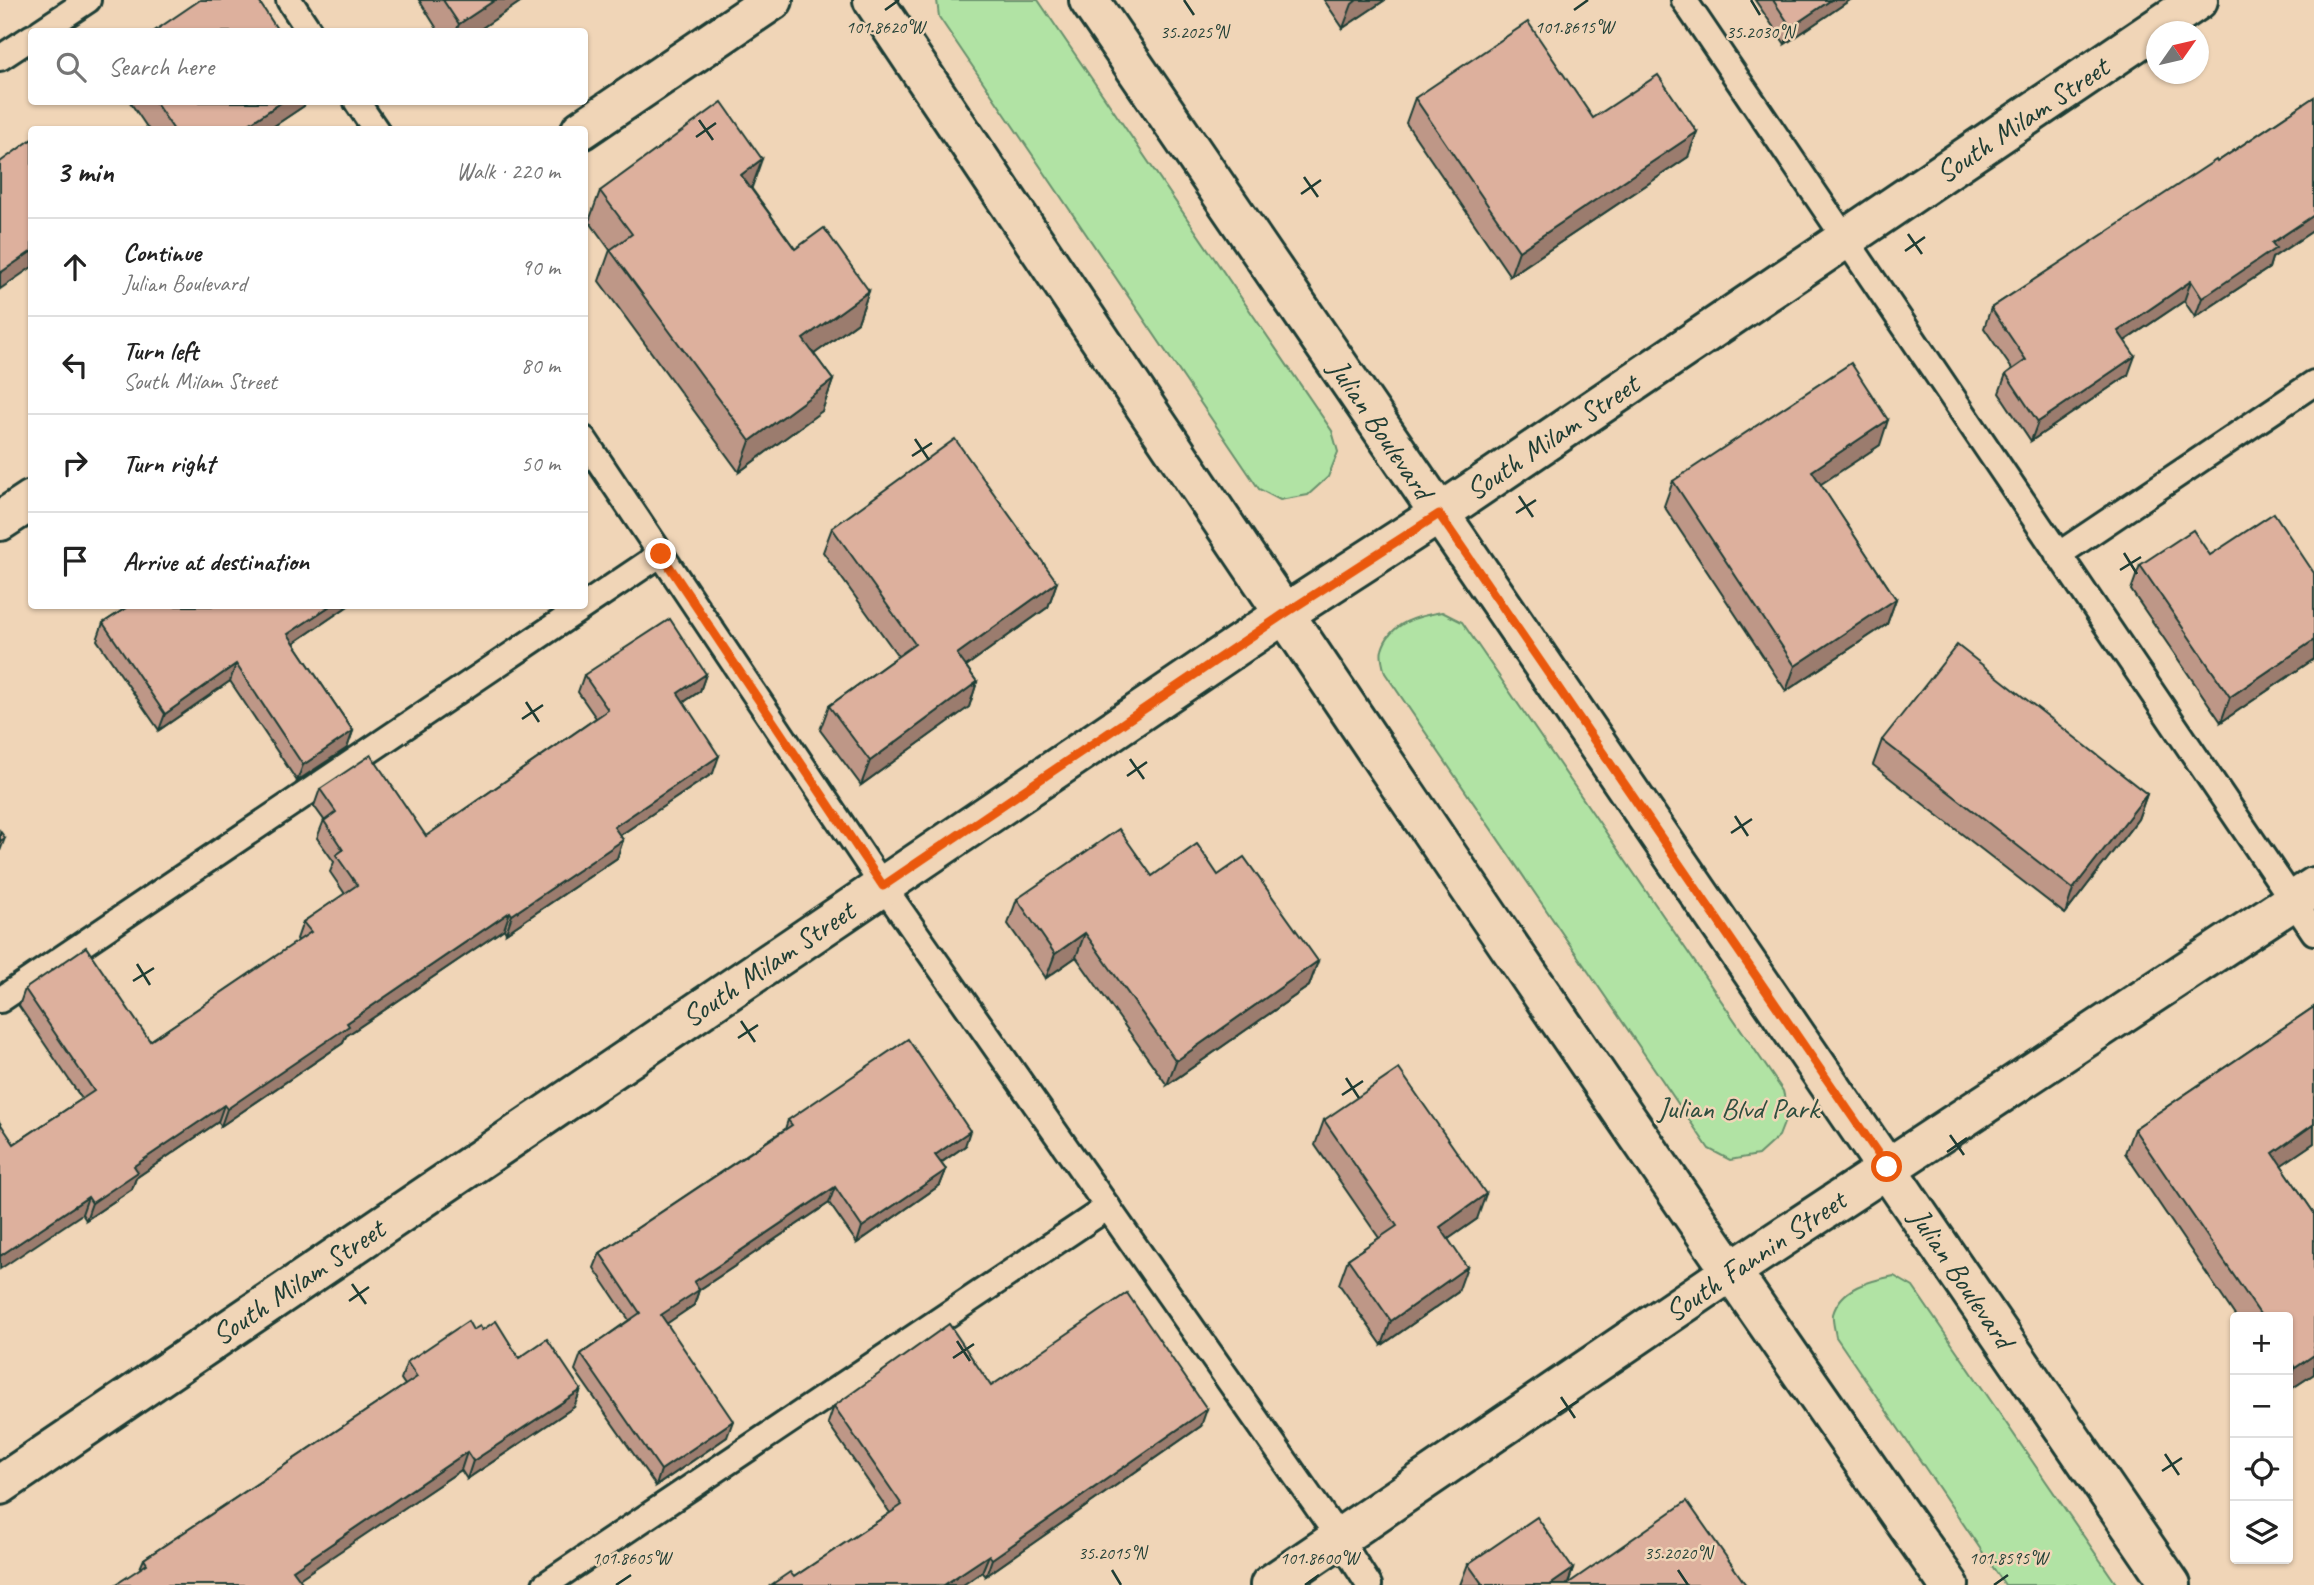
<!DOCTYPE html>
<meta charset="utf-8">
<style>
body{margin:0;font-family:Caveat,sans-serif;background:#f2f2f2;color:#222}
.controls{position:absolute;right:21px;bottom:21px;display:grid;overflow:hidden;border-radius:7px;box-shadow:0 2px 5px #0004}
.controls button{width:63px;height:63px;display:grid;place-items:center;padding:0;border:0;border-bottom:2px solid #e0e0e0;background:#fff;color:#222;font:35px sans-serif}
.compass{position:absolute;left:2146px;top:21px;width:63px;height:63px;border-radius:50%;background:#fff;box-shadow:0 2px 5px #0004;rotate:56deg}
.stop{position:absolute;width:21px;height:21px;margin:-16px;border:5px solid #ea580c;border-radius:50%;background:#fff}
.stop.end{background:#ea580c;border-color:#fff;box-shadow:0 2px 7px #0008}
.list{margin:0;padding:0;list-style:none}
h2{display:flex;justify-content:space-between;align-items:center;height:91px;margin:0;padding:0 28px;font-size:30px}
h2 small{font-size:23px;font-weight:400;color:#767676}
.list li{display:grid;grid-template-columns:46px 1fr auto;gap:21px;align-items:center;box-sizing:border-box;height:98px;padding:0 28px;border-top:2px solid #e0e0e0}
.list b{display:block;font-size:26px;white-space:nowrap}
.list p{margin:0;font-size:23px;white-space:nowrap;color:#767676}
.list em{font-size:23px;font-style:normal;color:#767676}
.icon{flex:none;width:38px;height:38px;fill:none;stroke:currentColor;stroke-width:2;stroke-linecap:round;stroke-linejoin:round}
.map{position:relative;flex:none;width:2314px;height:1585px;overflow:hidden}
.search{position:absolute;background:#fff;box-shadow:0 2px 5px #0004;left:28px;top:28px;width:560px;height:77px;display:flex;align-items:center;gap:18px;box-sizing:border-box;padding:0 24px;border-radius:7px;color:#767676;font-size:26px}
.panel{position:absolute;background:#fff;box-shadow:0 2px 5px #0004;left:28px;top:126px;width:560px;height:483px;border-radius:7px}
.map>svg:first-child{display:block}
.green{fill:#b1e3a4;stroke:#68906c;stroke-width:2}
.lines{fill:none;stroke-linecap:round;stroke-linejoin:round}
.service-casing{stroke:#1f3d34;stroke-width:30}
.minor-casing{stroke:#1f3d34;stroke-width:44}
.tertiary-casing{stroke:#1f3d34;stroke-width:44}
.service{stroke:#f0d5b7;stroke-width:24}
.minor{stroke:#f0d5b7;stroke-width:38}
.tertiary{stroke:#f0d5b7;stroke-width:38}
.wall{fill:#be9787;stroke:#1f3d34;stroke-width:2}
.shaded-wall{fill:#9b7b6e;stroke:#1f3d34;stroke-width:2}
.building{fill:#ddb09d;stroke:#1f3d34;stroke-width:2}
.route{stroke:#ea580c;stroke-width:9}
.ticks{fill:none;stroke:#1f3d34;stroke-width:2.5}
.labels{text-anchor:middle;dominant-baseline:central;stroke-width:5;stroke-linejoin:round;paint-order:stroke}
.street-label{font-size:30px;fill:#1f3d34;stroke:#f0d5b7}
.park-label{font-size:30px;fill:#2e4e3f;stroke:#f0d5b7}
.ticks-label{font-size:18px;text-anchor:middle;fill:#1f3d34;stroke:#f0d5b7;stroke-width:5;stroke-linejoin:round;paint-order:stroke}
</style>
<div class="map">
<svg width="2314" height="1585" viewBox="0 0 2314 1585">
<rect width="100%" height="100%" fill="#f0d5b7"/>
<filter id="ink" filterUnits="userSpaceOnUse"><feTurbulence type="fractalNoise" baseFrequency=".0143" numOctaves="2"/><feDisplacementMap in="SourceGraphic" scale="14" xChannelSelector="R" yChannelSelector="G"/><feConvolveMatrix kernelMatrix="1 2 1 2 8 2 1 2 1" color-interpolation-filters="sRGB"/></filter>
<g filter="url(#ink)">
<g class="green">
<polygon points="937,0 1038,0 1332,431 1338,452 1328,477 1308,495 1280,500 1259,489 939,17"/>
<path d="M 1442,612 L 1462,622 L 1783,1091 L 1788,1113 L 1779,1136 L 1758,1155 L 1730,1160 L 1709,1149 L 1385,673 C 1383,666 1380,656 1382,650 C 1390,622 1418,616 1442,612 Z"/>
<path d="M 1894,1276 L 1913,1287 L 2117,1585 L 2005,1585 L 1836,1337 C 1835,1330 1832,1321 1833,1314 C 1841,1287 1869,1281 1894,1276 Z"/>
</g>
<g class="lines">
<defs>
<g id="service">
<polyline points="289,0 310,32"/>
<polyline points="1684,0 2314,932"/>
<polyline points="40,32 88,0"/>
<polyline points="0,58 32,37"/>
<polyline points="357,102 376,130"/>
<polyline points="584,439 883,886 1339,1538 1369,1585"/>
<polyline points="2058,555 2314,383"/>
<polyline points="0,1000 661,554"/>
<polyline points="545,1585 1108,1207"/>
</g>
<g id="minor">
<polyline points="581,130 773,0"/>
<polyline points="0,521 32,500"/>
<polyline points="0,1485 1284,614 1439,514 2198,0"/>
<polyline points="1270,1585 1730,1272 2314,887"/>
</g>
<g id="tertiary">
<path d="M 873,0 C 1228,531 1583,1062 1949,1585"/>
<polyline points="1089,0 2171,1585"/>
</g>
</defs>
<use href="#service" class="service-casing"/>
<use href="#minor" class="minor-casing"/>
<use href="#tertiary" class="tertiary-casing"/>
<use href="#service" class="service"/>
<use href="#minor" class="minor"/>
<use href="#tertiary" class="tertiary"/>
</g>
<g class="wall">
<polygon points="419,0 523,0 476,32 439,32"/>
<polygon points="1324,0 1385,0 1343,28"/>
<polygon points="1755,0 1850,0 1785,44"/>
<polygon points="2314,97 2314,230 2272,258 2269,268 2195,317 2184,301 2125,341 2128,375 2031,441 1999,393 2006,374 2012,369 1984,328 1991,308 2217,162"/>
<polygon points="1415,98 1593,118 1688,157 1510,276 1406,123"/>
<polygon points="130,102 305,102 304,106 268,130 149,130"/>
<polygon points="752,189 795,249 869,291 858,322 814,354 833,380 822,411 739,472 599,281 610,250 589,221 600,191"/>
<polygon points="1880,445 1820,484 1896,599 1887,624 1786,691 1664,506 1673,481"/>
<polygon points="832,528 1057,582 1048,607 966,666 977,682 969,707 861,785 820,730 829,706 898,656 823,552"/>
<polygon points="2210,555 2314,573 2314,659 2221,722 2131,590 2140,565"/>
<polygon points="126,606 348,606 294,643 353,731 347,748 297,781 230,681 159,730 97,640 103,623 126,608"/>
<polygon points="706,674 700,691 684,702 713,773 620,835 623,840 617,858 506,933 504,929 346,1036 343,1043 221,1126 218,1122 136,1178 132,1189 86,1220 82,1214 14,1144 82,1099 19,1006 25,989 150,1041 299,941 297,939 303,922 345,894 330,872 334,862 317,838 324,820 314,806 320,789 426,836 596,718 578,692 584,675"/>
<polygon points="1882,740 2147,794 2138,819 2065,914 1873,765"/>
<polygon points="1218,875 1318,961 1309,986 1167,1085 1076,957 1046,978 1008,924 1017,899 1152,876"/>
<polygon points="2314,1007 2314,1143 2281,1165 2314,1213 2314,1374 2288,1391 2288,1317 2236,1317 2125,1153 2134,1129"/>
<polygon points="788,1120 965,1146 941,1163 946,1170 940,1185 857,1243 829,1203 699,1290 694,1305 666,1323 727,1437 656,1486 575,1370 581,1354 629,1320 594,1268 600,1253 785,1129"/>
<polygon points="1324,1120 1477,1219 1448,1239 1458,1292 1382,1345 1339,1284 1348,1259 1379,1238 1315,1145"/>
<polygon points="473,1330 482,1330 519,1358 574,1407 467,1479 461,1470 299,1578 140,1568 144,1559 405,1385 401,1379 407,1362"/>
<polygon points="991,1386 1201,1426 986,1576 982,1572 794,1577 890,1513 828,1423 834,1406"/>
<polygon points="1468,1564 1573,1569 1568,1584 1746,1585 1460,1585"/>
</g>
<g class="shaded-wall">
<polygon points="495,0 523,0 476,32 456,32 459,24"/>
<polygon points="1357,0 1385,0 1343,28 1352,4"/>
<polygon points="1831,0 1850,0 1785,44 1791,27"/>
<polygon points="282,102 305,102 304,106 268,130 240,130"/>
<polygon points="1697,132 1688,157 1510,276 1519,251"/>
<polygon points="762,159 751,190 741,175"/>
<polygon points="2314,215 2314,230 2272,258 2269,268 2195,317 2202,298 2272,243"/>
<polygon points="32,251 32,267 0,289 0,273"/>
<polygon points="2191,281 2184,301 2111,350 2118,331"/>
<polygon points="869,291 858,322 792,370 803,339"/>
<polygon points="2135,356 2128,375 2031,441 2038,422"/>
<polygon points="833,380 822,411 739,472 750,441"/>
<polygon points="1888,420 1880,445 1803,496 1812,471"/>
<polygon points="1057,582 1048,607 948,679 957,654"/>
<polygon points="1896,599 1887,624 1786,691 1795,666"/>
<polygon points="330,606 348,606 282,651 288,634"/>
<polygon points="2314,640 2314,659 2221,722 2230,697"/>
<polygon points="236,664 230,681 159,730 165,714"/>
<polygon points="706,674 700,691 672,710 678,693"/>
<polygon points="977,682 969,707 861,785 870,761"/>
<polygon points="353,731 347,748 297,781 303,765"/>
<polygon points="719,756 713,773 607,844 614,827"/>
<polygon points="2147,794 2138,819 2065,914 2073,889"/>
<polygon points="5,838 0,851 0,841"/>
<polygon points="623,840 617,858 506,933 512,915"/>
<polygon points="510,912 504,929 346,1036 343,1043 221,1126 227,1109 347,1023"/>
<polygon points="1085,933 1076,957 1046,978 1055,954"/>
<polygon points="1318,961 1309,986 1167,1085 1176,1061"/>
<polygon points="224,1105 218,1122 136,1178 132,1189 86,1220 92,1203 134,1166"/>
<polygon points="2314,1124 2314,1143 2264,1177 2273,1153"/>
<polygon points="970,1131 965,1146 930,1170 935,1155"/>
<polygon points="946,1170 940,1185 857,1243 862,1227"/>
<polygon points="835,1187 829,1203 699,1290 694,1305 656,1331 661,1315 694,1282"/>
<polygon points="1486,1194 1477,1219 1431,1251 1440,1227"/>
<polygon points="88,1197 82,1214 0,1269 0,1256"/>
<polygon points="1467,1267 1458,1292 1382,1345 1391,1321"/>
<polygon points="2314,1355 2314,1374 2288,1391 2295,1368"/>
<polygon points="581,1390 574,1407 467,1479 473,1461"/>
<polygon points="1207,1409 1201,1426 986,1576 992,1559"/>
<polygon points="733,1421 727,1437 656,1486 661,1470"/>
<polygon points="467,1452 461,1470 290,1585 293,1570"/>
<polygon points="989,1555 982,1572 963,1585 944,1585"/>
<polygon points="1573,1569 1567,1585 1550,1585"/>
</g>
<g class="building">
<polygon points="200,0 258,0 279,32 153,32"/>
<polygon points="443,0 495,0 459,24"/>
<polygon points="1773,0 1831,0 1791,27"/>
<polygon points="1528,22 1593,118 1658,75 1697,132 1519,251 1415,98"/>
<polygon points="2314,97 2314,215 2272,243 2276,248 2202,298 2191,281 2118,331 2135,356 2038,422 2006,374 2026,360 1991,308 2216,160 2217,162"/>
<polygon points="155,102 282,102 240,130 174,130"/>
<polygon points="722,102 762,159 741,175 795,249 824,228 869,291 803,339 833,380 750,441 610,250 632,234 600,191"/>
<polygon points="32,139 32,251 0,273 0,162"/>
<polygon points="1851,363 1888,420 1812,471 1896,599 1795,666 1673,481"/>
<polygon points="955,439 1057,582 957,654 977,682 870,761 829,706 915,644 832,528"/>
<polygon points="2274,513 2314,573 2314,640 2230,697 2140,565 2193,530 2210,555"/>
<polygon points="129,606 330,606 288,634 353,731 303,765 236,664 165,714 103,623"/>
<polygon points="670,619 706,674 678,693 719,756 614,827 623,840 512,915 510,912 347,1023 349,1026 227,1109 224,1105 134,1166 138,1172 92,1203 88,1197 0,1256 0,1123 14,1144 94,1091 25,989 86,947 150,1041 311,932 303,922 357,885 336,855 343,850 324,821 336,812 320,789 371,755 426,836 608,710 584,675"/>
<polygon points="1957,645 2147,794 2073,889 1882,740"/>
<polygon points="1119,829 1152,876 1197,844 1218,875 1244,857 1318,961 1176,1061 1085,933 1055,954 1017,899"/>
<polygon points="0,831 5,838 0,841"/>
<polygon points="2314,1007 2314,1124 2273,1153 2314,1213 2314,1355 2295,1368 2288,1356 2288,1317 2262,1317 2134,1129"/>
<polygon points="908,1039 970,1131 935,1155 946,1170 862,1227 835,1187 694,1282 699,1290 661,1315 733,1421 661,1470 581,1354 640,1313 600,1253 792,1125 788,1120"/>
<polygon points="1399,1069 1486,1194 1440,1227 1467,1267 1391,1321 1348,1259 1397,1226 1324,1120"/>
<polygon points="1127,1293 1207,1409 992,1559 989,1555 944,1585 771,1585 790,1572 794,1577 902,1505 834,1406 949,1324 991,1386"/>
<polygon points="468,1321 473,1330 480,1326 482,1330 496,1321 519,1358 547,1339 581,1390 473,1461 467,1452 293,1570 304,1585 115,1585 147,1564 144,1559 417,1377 407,1362"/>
<polygon points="1687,1501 1746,1585 1566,1585"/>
<polygon points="1537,1517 1573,1569 1550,1585 1483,1585 1468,1564"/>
</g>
</g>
<g class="lines" filter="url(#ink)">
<polyline class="route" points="661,554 883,886 1284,614 1439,514 1887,1167"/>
</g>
<path class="ticks" d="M 1184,0 L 1194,15M 1751,0 L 1760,15M 885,10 L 899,0M 1574,10 L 1588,0M 699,120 L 713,140M 696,137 L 716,123M 1304,177 L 1318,197M 1301,194 L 1321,180M 1908,234 L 1922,254M 1905,251 L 1925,237M 915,439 L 929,460M 912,456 L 932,443M 1519,496 L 1533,517M 1516,513 L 1536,500M 2124,553 L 2137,574M 2120,570 L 2141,557M 526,702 L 539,722M 522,719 L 543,705M 1130,759 L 1144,779M 1127,776 L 1147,762M 1735,816 L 1748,836M 1731,833 L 1752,819M 137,964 L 150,985M 133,981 L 154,968M 741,1021 L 755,1042M 738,1038 L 758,1025M 1346,1078 L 1359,1098M 1342,1095 L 1363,1081M 1950,1135 L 1964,1155M 1947,1152 L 1967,1138M 352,1284 L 366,1304M 349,1301 L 369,1287M 957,1341 L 970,1361M 953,1358 L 974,1344M 1561,1397 L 1575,1418M 1558,1414 L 1578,1401M 2165,1454 L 2179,1475M 2162,1471 L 2182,1458M 1112,1570 L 1121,1585M 1678,1570 L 1688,1585M 616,1585 L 631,1575M 1305,1585 L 1319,1575M 1994,1585 L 2008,1575"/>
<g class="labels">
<g class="street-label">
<text transform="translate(2022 120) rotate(-34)">South Milam Street</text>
<text transform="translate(1381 429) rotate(56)">Julian Boulevard</text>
<text transform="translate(1552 437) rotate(-34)">South Milam Street</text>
<text transform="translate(768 964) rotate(-34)">South Milam Street</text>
<text transform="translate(1755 1256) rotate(-34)">South Fannin Street</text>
<text transform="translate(1962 1278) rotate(56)">Julian Boulevard</text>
<text transform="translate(298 1282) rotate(-34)">South Milam Street</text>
</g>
<g class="park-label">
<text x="1738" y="1108">Julian Blvd Park</text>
</g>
</g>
<g class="ticks-label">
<text x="1574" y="33">101.8615°W</text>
<text x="885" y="33">101.8620°W</text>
<text x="1194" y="38">35.2025°N</text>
<text x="1760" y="38">35.2030°N</text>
<text x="1112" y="1559">35.2015°N</text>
<text x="1678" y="1559">35.2020°N</text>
<text x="631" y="1564">101.8605°W</text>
<text x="1319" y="1564">101.8600°W</text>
<text x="2008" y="1564">101.8595°W</text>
</g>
</svg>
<div class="controls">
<button>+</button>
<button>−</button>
<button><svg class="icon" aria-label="locate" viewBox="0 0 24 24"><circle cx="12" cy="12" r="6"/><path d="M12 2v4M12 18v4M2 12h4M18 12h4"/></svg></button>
<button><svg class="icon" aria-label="layers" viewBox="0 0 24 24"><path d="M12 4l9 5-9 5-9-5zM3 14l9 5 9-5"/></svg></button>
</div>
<svg class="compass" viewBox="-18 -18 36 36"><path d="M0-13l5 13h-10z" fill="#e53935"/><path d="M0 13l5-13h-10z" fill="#767676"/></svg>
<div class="stop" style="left:1887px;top:1167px"></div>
<div class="stop end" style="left:661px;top:554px"></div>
<div class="search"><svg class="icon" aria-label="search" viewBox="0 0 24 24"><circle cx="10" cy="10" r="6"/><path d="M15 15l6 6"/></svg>Search here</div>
<section class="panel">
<h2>3 min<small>Walk · 220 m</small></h2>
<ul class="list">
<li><svg class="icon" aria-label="ahead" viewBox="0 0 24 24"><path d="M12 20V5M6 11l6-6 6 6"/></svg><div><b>Continue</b><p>Julian Boulevard</p></div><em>90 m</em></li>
<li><svg class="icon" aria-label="left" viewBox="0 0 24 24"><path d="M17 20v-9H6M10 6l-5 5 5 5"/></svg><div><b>Turn left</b><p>South Milam Street</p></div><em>80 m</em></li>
<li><svg class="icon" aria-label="right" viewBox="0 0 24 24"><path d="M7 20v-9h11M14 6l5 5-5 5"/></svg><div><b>Turn right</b></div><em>50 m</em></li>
<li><svg class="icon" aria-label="arrive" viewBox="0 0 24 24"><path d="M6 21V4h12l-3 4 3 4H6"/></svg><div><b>Arrive at destination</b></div></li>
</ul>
</section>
</div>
